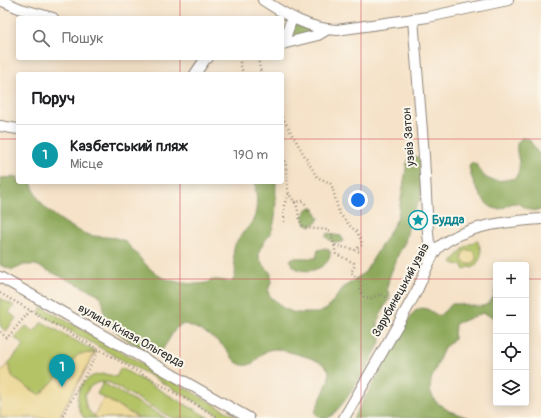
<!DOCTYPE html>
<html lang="uk">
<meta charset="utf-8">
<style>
body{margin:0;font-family:Pangolin,sans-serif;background:#f6f6f6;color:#202124}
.controls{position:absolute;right:12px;bottom:12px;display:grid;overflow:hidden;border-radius:4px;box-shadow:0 2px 10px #0003}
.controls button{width:36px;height:36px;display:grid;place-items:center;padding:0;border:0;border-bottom:1px solid #e0e0e0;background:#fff;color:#202124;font:20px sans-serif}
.you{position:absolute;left:358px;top:200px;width:14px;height:14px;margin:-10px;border:3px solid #fff;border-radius:50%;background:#1a73e8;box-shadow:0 0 0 6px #1a73e833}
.badge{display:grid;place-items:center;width:26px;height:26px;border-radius:50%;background:#ea580c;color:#fff;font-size:13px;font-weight:700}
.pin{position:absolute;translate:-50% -33px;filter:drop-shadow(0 1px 2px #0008)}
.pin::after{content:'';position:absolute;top:21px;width:14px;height:12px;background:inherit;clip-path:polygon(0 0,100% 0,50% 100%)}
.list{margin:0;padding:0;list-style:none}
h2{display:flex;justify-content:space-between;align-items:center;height:52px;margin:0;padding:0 16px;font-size:17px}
h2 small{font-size:13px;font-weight:400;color:#757577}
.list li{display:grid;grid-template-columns:26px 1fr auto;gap:12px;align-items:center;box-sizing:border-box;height:60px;padding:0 16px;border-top:1px solid #e0e0e0}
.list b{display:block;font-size:15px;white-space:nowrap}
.list p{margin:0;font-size:13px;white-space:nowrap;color:#757577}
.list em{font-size:13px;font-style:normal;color:#757577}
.icon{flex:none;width:22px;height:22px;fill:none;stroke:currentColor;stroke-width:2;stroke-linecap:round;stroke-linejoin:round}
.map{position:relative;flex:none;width:541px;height:418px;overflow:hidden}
.search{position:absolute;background:#fff;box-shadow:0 2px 10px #0003;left:16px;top:16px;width:268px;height:44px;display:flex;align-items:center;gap:10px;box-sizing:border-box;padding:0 14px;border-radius:4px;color:#757577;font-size:15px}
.panel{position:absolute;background:#fff;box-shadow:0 2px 10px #0003;left:16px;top:72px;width:268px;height:112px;border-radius:4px}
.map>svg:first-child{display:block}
.green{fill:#b3c366;stroke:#6f7748}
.forest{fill:#8ea95b;stroke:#5c6a43}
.sand{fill:#eeda9e;stroke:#8c8264}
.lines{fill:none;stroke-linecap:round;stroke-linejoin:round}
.minor-casing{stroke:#90867a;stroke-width:12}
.path{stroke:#90867a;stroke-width:2.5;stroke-dasharray:1 3;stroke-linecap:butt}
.minor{stroke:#fff;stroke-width:10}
.grid{fill:none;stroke:#d1495b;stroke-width:1;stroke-opacity:0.55}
.labels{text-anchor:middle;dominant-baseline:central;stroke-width:4;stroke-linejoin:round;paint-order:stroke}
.street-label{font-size:12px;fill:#2b2b2b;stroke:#fbf7ec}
.culture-label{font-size:12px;font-weight:bold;fill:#0d838f;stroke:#fbf7ec;text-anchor:start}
</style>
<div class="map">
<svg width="541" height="418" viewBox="0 0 541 418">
<rect width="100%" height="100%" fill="#fbf7ec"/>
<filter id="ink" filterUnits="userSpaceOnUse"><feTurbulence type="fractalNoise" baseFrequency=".025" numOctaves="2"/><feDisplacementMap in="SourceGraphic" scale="8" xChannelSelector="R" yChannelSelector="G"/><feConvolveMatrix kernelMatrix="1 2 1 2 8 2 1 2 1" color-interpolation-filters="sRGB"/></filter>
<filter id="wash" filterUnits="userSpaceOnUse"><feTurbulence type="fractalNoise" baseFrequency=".012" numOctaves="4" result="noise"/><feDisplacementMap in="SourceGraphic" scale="16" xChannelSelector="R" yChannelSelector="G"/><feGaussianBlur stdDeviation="0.9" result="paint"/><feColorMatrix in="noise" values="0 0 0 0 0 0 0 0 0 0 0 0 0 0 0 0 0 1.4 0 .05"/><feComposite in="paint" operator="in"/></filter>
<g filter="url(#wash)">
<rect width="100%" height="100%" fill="#f5e2c8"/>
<g class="green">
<path d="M 477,240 C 483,254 483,257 473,268 L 469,267 L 464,270 L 462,265 L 455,264 L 452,262 L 465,247 Z"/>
<polygon points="0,298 14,306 9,312 16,318 6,331 0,326"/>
<polygon points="42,307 238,418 225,418 39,313"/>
<polygon points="42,322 96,352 95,353 79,354 40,395 13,378 8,364 24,345 15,338 26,326 34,332"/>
<path d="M 121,368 L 209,418 L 172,418 L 110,383 C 85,377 75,405 97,418 L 84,418 C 66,394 88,365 116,377 Z"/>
<polygon points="103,383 166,418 139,418 97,394"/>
</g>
<g class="forest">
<polygon points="294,24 296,24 310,30 310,33 296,37 292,30"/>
<path d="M 522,138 L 529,139 L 538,153 L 541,155 L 541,210 C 524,213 526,204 515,203 C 509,203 505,209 498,209 C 483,209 470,178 469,165 L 471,163 L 475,163 C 479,167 481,173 485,177 C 493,183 506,180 515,178 C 527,163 508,148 522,138 Z"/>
<path d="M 412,156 L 418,157 L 420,160 L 421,194 L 420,200 L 411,216 L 405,242 L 398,255 L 389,278 L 387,289 L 390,296 C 387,303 377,318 378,325 C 379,329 383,331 382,336 C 379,351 341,412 328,418 L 320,418 L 315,413 L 316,409 C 319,401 331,380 329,372 C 327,359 288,352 277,349 C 259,349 259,363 248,365 C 233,367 231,352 222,345 C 212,336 197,327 184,324 L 176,328 L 161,352 C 148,356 111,331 106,320 C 101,310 107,304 98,294 L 36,265 L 24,265 L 13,270 L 0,265 L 0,178 L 18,177 L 18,182 L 31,182 C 34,190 37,198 42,204 C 51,215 76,231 89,235 C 101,238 113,236 123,240 C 135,250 143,264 155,273 C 166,282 193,286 206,283 C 209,282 211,280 214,280 C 220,279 226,282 232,282 C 240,271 231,261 234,248 C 237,236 248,230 253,220 C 259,209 256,193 255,182 L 276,182 C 275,198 278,217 271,232 C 268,239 257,248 259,256 C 260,263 268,269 271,274 L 271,282 L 268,291 L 269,295 L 283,308 L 295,313 L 318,313 L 327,309 L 343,288 L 365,272 L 390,231 L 397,219 L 399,211 L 407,163 L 409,159 Z"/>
<polygon points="309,208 313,208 315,209 317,215 319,218 316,223 311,226 306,224 303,219 305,211"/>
<path d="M 329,233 L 334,235 L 341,236 L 344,241 C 338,245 329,241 325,236 Z"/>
<path d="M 326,248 L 330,251 C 333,270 297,279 290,261 L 292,258 L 316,258 L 318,250 Z"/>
<path d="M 496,286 L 496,318 L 483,313 L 455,324 L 454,339 L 444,348 L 441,355 L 431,380 L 430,391 L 435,401 L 449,411 L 469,418 L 353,418 L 392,352 L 412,314 C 423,303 428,310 439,316 L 452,304 C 474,303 491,317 496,286 Z"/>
</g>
<g class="sand">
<circle cx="469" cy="257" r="7"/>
<polygon points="95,353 59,417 60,418 0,418 0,373 8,364 13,378 40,395 79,354"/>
<polygon points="104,398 139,418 97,418 94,416"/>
</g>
</g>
<g filter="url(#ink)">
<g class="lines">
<defs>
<g id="minor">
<polyline points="0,0 21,9 53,18"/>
<path d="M 263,0 C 286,15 309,29 337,30 L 428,17 L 508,0"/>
<polyline points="413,19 424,156 428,233 429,243 435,251"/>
<polyline points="282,44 318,35 328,29"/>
<polyline points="283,44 292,18"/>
<polyline points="195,74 206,58 208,58"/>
<polyline points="0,126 18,129"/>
<polyline points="0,277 249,418"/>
<path d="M 344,418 C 368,377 392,336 415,294 C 422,282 430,254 440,246 C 468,224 507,222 541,219"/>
</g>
</defs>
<use href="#minor" class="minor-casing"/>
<g class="path">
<polyline points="239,58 243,74"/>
<polyline points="258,58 261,74"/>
<polyline points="282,117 317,177 330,183 332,186 339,213 349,225 357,232 361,240 362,245 355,250"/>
<path d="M 282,153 C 288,165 286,177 288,190 C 289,196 293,199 296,204 C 299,211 298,219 303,226 C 312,231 325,227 331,232 L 336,254 L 354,263 L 354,267 L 351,273 L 360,280 L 360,291 L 364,297 L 371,298 L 381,294 L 398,304"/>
<polyline points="294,202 303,201 307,206"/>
<polyline points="284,222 284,205 289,193"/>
<path d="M 335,245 C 343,248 352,248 360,252"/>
<polyline points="0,293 219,418"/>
<polyline points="0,332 7,338 30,311"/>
<polyline points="64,418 62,417 99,350"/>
</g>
<use href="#minor" class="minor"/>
</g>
</g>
<path class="grid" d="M 180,0 L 180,18M 361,0 L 361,418M 180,58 L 180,74M 0,139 L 18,139M 282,139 L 541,139M 180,182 L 180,418M 0,279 L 496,279M 526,279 L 541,279"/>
<defs>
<symbol id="sight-ring" viewBox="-11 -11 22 22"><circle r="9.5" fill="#fbf7ec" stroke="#0f9aa8" stroke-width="1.5"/><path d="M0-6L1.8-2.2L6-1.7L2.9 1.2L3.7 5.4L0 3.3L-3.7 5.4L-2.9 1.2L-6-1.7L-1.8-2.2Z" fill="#0f9aa8"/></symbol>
</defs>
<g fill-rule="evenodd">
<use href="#sight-ring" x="407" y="209" width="22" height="22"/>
</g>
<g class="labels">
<g class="street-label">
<text transform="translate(409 137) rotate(-94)">узвіз Затон</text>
<text transform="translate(401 290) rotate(-61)">Зарубинецький узвіз</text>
<text transform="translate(131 336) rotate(29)">вулиця Князя Ольгерда</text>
</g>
<g class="culture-label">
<text x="432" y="220">Будда</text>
</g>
</g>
</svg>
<div class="controls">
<button>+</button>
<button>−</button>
<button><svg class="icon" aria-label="locate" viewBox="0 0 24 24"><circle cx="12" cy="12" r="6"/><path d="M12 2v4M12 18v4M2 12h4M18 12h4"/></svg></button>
<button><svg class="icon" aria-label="layers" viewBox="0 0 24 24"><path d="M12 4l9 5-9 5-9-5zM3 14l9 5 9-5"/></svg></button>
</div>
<div class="you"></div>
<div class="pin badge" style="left:62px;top:387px;background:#0f9aa8">1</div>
<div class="search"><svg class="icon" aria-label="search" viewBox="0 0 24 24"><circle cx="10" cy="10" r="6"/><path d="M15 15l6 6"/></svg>Пошук</div>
<section class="panel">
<h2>Поруч<small></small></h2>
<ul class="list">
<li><span class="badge" style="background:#0f9aa8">1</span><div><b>Казбетський пляж</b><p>Місце</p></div><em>190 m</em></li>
</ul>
</section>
</div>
